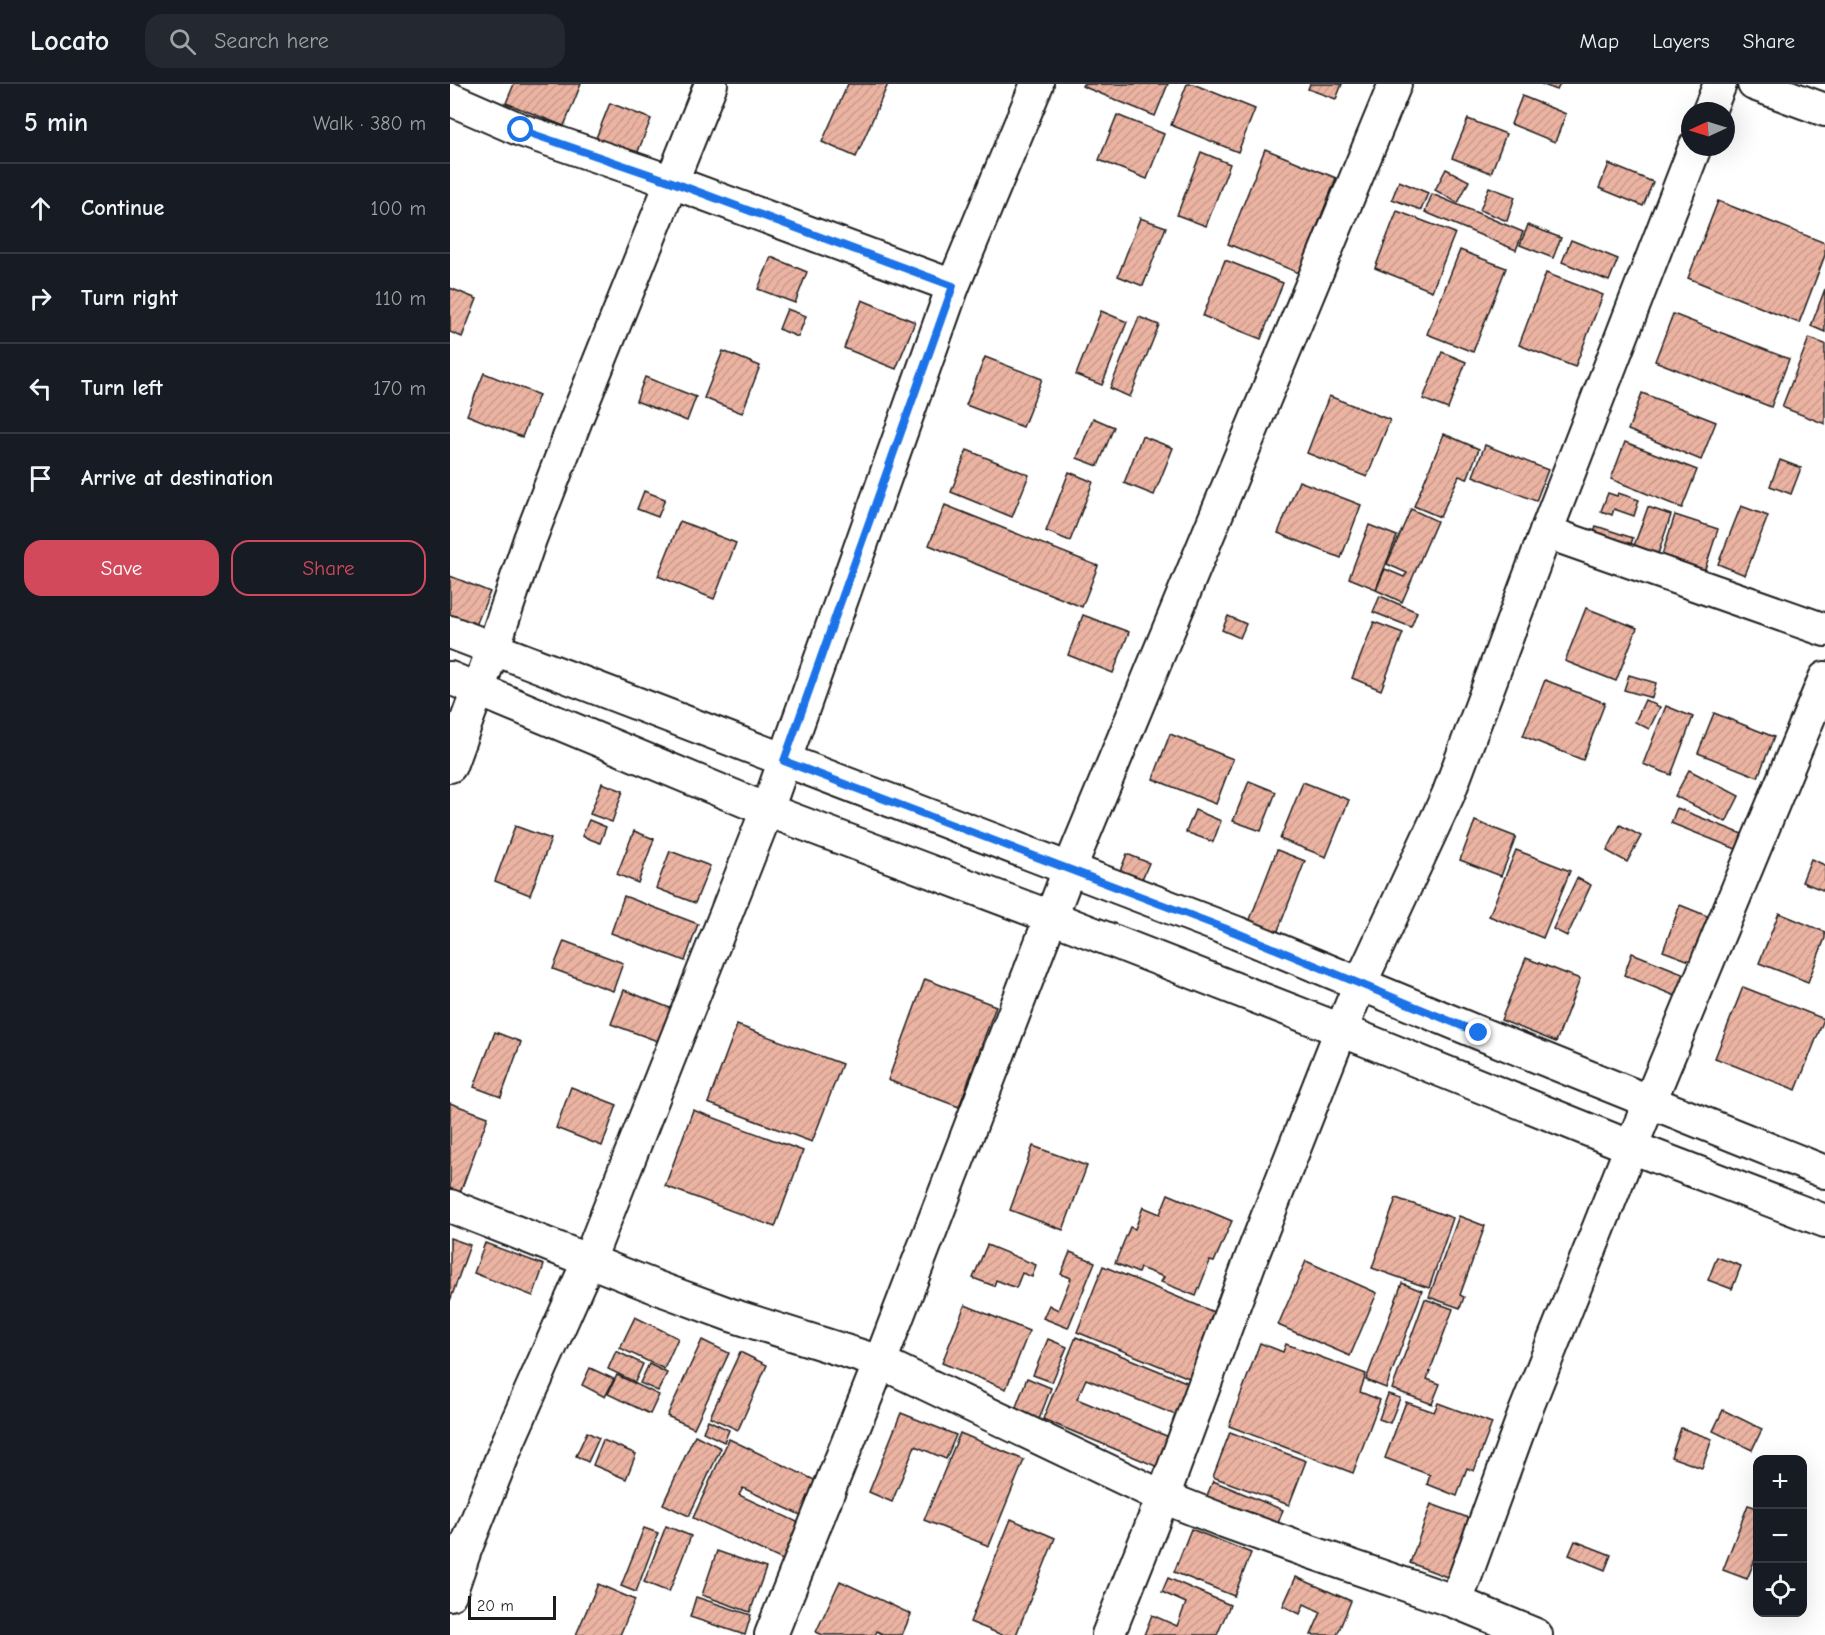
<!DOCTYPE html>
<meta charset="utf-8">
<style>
body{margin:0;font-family:"Comic Neue",sans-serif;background:#242831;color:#f1f3f6}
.controls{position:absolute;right:18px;bottom:18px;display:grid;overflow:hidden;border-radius:12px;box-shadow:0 6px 24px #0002}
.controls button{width:54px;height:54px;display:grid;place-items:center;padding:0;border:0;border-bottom:2px solid #363941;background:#171b24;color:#f1f3f6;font:30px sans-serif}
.compass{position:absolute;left:1231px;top:18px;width:54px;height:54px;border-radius:50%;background:#171b24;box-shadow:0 6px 24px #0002;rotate:266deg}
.scale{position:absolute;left:18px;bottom:15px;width:88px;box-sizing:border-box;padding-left:6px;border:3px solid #1c1c1c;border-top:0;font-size:16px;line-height:21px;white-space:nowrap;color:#1c1c1c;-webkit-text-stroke:4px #fff;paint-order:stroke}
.stop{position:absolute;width:18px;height:18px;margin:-14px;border:4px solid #1a73e8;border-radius:50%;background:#fff}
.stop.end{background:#1a73e8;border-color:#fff;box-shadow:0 2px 6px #0008}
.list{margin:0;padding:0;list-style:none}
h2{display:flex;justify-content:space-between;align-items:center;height:78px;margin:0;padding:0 24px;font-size:26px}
h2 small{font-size:20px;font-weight:400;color:#9ea1a6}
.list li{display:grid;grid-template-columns:39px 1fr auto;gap:18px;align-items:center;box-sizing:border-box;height:90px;padding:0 24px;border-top:2px solid #363941}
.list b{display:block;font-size:22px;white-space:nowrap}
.list em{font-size:20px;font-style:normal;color:#9ea1a6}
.actions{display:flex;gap:12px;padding:18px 24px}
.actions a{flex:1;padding:14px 0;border:2px solid #d1495b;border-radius:18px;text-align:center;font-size:21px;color:#d1495b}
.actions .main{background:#d1495b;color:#fff}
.icon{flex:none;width:33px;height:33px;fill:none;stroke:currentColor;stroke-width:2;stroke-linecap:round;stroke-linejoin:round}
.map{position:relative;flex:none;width:1375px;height:1551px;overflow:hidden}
header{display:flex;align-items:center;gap:36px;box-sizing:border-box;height:84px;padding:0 30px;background:#171b24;border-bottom:2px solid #363941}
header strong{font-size:28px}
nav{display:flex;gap:33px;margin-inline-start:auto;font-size:21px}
.search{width:420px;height:54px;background:#242831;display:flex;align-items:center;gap:15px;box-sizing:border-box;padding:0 21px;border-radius:18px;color:#9ea1a6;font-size:22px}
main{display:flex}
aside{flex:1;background:#171b24}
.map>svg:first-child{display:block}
.building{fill:url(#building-hatch);stroke:#1c1c1c;stroke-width:1.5}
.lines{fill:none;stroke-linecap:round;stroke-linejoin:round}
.minor-casing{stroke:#1c1c1c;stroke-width:36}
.minor{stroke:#fff;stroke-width:32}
.route{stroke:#1a73e8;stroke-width:8}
</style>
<header>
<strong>Locato</strong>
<div class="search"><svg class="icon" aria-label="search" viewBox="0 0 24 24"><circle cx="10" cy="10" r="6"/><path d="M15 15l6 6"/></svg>Search here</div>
<nav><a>Map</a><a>Layers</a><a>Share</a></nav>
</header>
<main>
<aside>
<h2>5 min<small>Walk · 380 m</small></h2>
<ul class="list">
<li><svg class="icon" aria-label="ahead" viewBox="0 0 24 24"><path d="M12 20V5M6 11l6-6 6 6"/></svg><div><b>Continue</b></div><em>100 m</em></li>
<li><svg class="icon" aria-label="right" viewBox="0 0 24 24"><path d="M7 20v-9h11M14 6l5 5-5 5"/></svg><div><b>Turn right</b></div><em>110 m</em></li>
<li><svg class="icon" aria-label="left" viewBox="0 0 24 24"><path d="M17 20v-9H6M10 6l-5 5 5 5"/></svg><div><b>Turn left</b></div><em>170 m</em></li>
<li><svg class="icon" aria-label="arrive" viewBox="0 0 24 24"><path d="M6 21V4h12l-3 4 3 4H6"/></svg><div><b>Arrive at destination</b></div></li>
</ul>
<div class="actions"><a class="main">Save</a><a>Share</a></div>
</aside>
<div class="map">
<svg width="1375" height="1551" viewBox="0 0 1375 1551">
<defs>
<pattern id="building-hatch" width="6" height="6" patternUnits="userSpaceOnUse" patternTransform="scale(1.5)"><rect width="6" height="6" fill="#ebb3a2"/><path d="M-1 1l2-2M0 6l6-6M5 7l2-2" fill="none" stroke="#c9998b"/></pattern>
</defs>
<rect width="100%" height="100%" fill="#fff"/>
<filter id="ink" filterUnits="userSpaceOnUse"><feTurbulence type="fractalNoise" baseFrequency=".0167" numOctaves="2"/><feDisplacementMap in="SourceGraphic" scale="12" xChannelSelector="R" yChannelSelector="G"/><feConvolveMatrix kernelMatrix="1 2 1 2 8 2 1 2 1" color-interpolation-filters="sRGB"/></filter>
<g filter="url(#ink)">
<g class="building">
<polygon points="64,0 131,0 114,42 56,19"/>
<polygon points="398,0 438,0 406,73 372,58"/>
<polygon points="633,0 718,0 705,32 632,2"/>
<polygon points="737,0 743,0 805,25 788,68 721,41"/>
<polygon points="860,0 892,0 886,15 858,5"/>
<polygon points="1091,0 1110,0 1107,6"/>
<polygon points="1072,12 1116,30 1105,58 1061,40"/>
<polygon points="160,19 201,35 185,75 144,59"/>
<polygon points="667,31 714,50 697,95 649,76"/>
<polygon points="1018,35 1056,50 1041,89 1002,74"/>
<polygon points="815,65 886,94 849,189 778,160"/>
<polygon points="751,68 780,80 756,142 727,131"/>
<polygon points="1159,80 1203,98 1193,122 1149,104"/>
<polygon points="996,85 1019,97 1008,119 985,106"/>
<polygon points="949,97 978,109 971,126 942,115"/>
<polygon points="1039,103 1065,113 1057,137 1030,126"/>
<polygon points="982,110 1073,148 1066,166 975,128"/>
<polygon points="1268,117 1375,159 1375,171 1349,239 1238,194"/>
<polygon points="947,127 1005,149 982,207 925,184"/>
<polygon points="690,134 716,143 693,202 668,192"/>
<polygon points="1078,141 1111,154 1103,174 1070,161"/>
<polygon points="1121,156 1168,175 1159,197 1112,178"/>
<polygon points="1010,166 1056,184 1023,268 977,250"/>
<polygon points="321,173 357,188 345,219 308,205"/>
<polygon points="775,176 833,199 811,255 753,232"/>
<polygon points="1096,189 1153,211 1125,283 1069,261"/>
<polygon points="0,204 27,215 12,253 0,248"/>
<polygon points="1375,205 1375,248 1361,242"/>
<polygon points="412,216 465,238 446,285 394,264"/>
<polygon points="337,225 356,232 348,253 329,245"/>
<polygon points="651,227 677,238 652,301 626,291"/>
<polygon points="1223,230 1339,275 1321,323 1205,277"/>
<polygon points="689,233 709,241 680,313 660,304"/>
<polygon points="1359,254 1375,260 1375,340 1332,323"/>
<polygon points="273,267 310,282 292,329 254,314"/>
<polygon points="992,268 1016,278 998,325 973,315"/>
<polygon points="535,273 592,295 573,343 516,321"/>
<polygon points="34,289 89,311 72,353 17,331"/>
<polygon points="195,293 246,313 237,337 186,317"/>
<polygon points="1192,309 1266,338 1251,376 1178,346"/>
<polygon points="879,312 940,336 917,393 857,369"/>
<polygon points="643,334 664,343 648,382 627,374"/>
<polygon points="994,350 1029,365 1017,395 1009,392 990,433 964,422"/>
<polygon points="692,352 723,364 704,411 674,399"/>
<polygon points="1175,358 1247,386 1232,424 1161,395"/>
<polygon points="1035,361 1098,386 1086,417 1023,392"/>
<polygon points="517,366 579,391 562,433 501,408"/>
<polygon points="1330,376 1351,384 1341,410 1320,402"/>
<polygon points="619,388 643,398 620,457 596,447"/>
<polygon points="849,397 911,421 891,474 828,449"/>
<polygon points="194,407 215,415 208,433 187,425"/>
<polygon points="1158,409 1167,412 1168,409 1189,416 1184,432 1164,425 1162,431 1151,427"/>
<polygon points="495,421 648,482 632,523 479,461"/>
<polygon points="1291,422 1318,432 1295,491 1268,480"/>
<polygon points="1198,423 1221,431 1205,479 1181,470"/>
<polygon points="961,425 987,437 952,518 926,506 935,485 954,493 957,489 937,480"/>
<polygon points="1225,431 1268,445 1253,491 1210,477"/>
<polygon points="230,437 286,459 264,515 208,492"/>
<polygon points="919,441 947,452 926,505 899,494"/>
<polygon points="1146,442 1183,454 1178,469 1141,458"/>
<polygon points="0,492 40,508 26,541 0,531"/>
<polygon points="930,512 967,528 961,543 923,528"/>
<polygon points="1136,524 1187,544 1166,597 1115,577"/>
<polygon points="633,531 679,548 663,589 618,571"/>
<polygon points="778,532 796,540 790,554 772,546"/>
<polygon points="924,538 953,549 931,606 902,594"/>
<polygon points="1179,591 1206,599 1202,614 1174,606"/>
<polygon points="1095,596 1155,619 1133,676 1073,652"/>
<polygon points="1195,616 1210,623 1199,645 1185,638"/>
<polygon points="1216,622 1243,633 1221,691 1193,680"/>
<polygon points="1264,629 1324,653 1308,693 1248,669"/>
<polygon points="720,650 783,675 766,720 703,695"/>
<polygon points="1239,686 1289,712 1276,738 1225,712"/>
<polygon points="799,697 826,708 811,747 783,737"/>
<polygon points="853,698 899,716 876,773 830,755"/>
<polygon points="152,699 173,707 162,738 140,730"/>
<polygon points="1227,724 1292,750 1286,765 1221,739"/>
<polygon points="745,726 771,737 763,758 736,748"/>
<polygon points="139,736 156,743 150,759 132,752"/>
<polygon points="1025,737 1066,753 1051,792 1010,776"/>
<polygon points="1170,741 1191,752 1177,778 1157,767"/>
<polygon points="65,742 101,755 80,811 45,797"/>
<polygon points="184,747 204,755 188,799 167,790"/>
<polygon points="827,766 855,777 827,849 799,838"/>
<polygon points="1066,766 1120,787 1093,854 1039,832"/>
<polygon points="220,767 260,782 245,819 206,804"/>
<polygon points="677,770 699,779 692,795 670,787"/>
<polygon points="1361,775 1375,781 1375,807 1352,798"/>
<polygon points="1127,794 1141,801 1117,852 1103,845"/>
<polygon points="174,812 248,840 235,877 161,849"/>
<polygon points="1230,821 1262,834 1245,879 1213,867"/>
<polygon points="1329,829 1375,848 1375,854 1358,898 1309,879"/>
<polygon points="114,857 173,879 163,907 103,885"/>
<polygon points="1182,869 1237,891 1228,913 1174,891"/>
<polygon points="1076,874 1130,895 1106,958 1051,936"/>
<polygon points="475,895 546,922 509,1023 438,996"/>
<polygon points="1293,903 1374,935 1346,1006 1265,974"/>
<polygon points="174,906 225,926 213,959 161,940"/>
<polygon points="287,941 392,980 362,1058 258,1019"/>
<polygon points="45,948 71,958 51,1013 24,1003"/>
<polygon points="121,1003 167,1021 152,1062 106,1044"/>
<polygon points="0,1019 38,1033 10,1109 0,1105"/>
<polygon points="243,1026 353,1067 325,1143 215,1102"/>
<polygon points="583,1062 637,1082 613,1146 560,1126"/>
<polygon points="718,1110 782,1137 764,1178 760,1177 746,1212 711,1198 714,1193 690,1184 688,1189 665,1179 680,1143 685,1145 693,1123 710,1130"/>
<polygon points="946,1114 1003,1134 979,1204 922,1184"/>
<polygon points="1009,1132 1035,1142 1010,1211 1014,1213 1010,1224 979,1213"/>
<polygon points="0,1154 20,1161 0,1217"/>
<polygon points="35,1159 94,1181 83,1212 24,1189"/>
<polygon points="537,1161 586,1181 582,1193 572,1189 566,1204 546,1196 544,1202 523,1194"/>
<polygon points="620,1168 645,1178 618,1244 593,1234 599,1221 608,1226 621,1194 611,1190"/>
<polygon points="1267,1173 1291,1182 1282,1205 1258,1196"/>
<polygon points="856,1177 927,1209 900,1272 828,1241"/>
<polygon points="653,1182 766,1229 739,1294 627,1248"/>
<polygon points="952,1199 972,1207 936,1304 916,1296"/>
<polygon points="975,1215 1003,1225 977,1295 990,1300 982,1320 942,1305"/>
<polygon points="515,1221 579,1247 556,1305 492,1279"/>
<polygon points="185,1233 228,1254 214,1285 170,1264"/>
<polygon points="626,1253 741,1300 728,1332 636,1295 627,1315 719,1353 708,1383 593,1335"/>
<polygon points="598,1255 617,1263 602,1298 583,1291"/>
<polygon points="252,1256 279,1269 244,1344 217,1332"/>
<polygon points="810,1259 833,1268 836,1260 916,1290 910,1308 930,1316 903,1389 779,1342"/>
<polygon points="166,1267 193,1280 185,1298 158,1285"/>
<polygon points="290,1268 317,1281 288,1346 260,1333"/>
<polygon points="199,1280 217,1289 208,1307 190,1299"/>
<polygon points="140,1284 164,1295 155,1313 132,1301"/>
<polygon points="167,1291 209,1311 200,1330 158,1310"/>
<polygon points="577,1294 601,1304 588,1338 564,1328"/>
<polygon points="938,1310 950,1314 940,1339 929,1335"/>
<polygon points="956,1318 984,1328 988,1319 1042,1339 1024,1387 1017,1384 1007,1412 977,1400 980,1391 935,1374"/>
<polygon points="1273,1326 1312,1345 1302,1366 1263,1347"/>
<polygon points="451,1329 506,1351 496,1375 465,1362 442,1418 419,1408"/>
<polygon points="258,1336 279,1346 274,1358 253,1348"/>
<polygon points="1231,1344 1262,1355 1252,1384 1221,1373"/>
<polygon points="137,1348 149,1354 138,1378 126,1372"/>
<polygon points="780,1348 856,1377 839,1421 763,1393"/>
<polygon points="510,1349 574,1376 539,1462 474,1436"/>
<polygon points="245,1351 271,1364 239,1432 213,1420"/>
<polygon points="279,1355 375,1401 359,1435 293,1404 289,1411 356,1442 339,1479 243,1434"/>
<polygon points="153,1356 186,1370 176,1395 143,1381"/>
<polygon points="763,1397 833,1426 824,1450 753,1421"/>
<polygon points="981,1420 1027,1437 1005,1496 960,1479"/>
<polygon points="1298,1421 1308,1424 1308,1468 1297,1495 1273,1486"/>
<polygon points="561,1435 605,1454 566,1551 552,1551 520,1538"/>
<polygon points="216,1442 241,1452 219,1508 194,1498"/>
<polygon points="194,1444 208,1449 186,1508 171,1502"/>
<polygon points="741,1445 801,1469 784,1512 724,1488"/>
<polygon points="1125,1457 1161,1471 1155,1486 1119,1471"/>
<polygon points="267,1467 316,1484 300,1528 252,1511"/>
<polygon points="846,1493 901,1517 887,1551 861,1551 871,1528 854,1520 850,1530 833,1522"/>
<polygon points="718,1494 780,1521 767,1551 694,1551 702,1531 727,1542 736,1519 712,1508"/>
<polygon points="390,1497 461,1530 452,1551 434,1551 427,1547 425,1551 373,1551 366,1548"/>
<polygon points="148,1500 185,1516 170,1551 126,1551"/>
<polygon points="246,1513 301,1531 295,1551 240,1533"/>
</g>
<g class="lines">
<defs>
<g id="minor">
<polyline points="1304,0 1375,26"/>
<polyline points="0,15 71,46 222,98 503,202"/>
<polyline points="1259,27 1270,0"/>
<polyline points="1096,448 1375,546"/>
<polyline points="0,548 787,849 1029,949 1375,1088"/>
<polyline points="0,594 317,726 601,833 891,946 1181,1063 1375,1137"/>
<polyline points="0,682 43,565 80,455 127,333 261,0"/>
<polyline points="0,1122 208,1204 281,1231 430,1278 713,1413 774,1437 849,1464 1006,1518 1086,1551"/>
<polyline points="0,1510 15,1466 59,1356 139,1176 317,726 503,202 587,0"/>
<polyline points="1006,1518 1074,1331 1181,1063 1375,594"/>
<polyline points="321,1551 430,1278 619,786 945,0"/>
<polyline points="658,1551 713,1413 802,1172 891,946 910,900 998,711 1096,448 1245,63"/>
</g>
</defs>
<use href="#minor" class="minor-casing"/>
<use href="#minor" class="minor"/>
</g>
</g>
<g class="lines" filter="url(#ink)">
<polyline class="route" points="71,46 222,98 503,202 334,677 787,849 1029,949"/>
</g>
</svg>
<div class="controls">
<button>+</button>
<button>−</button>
<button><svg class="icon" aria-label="locate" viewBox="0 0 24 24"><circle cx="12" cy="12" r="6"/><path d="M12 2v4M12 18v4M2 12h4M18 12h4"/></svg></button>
</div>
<svg class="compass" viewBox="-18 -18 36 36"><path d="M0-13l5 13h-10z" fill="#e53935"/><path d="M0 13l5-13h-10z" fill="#9ea1a6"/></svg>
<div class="scale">20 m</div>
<div class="stop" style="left:71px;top:46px"></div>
<div class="stop end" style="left:1029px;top:949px"></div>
</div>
</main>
